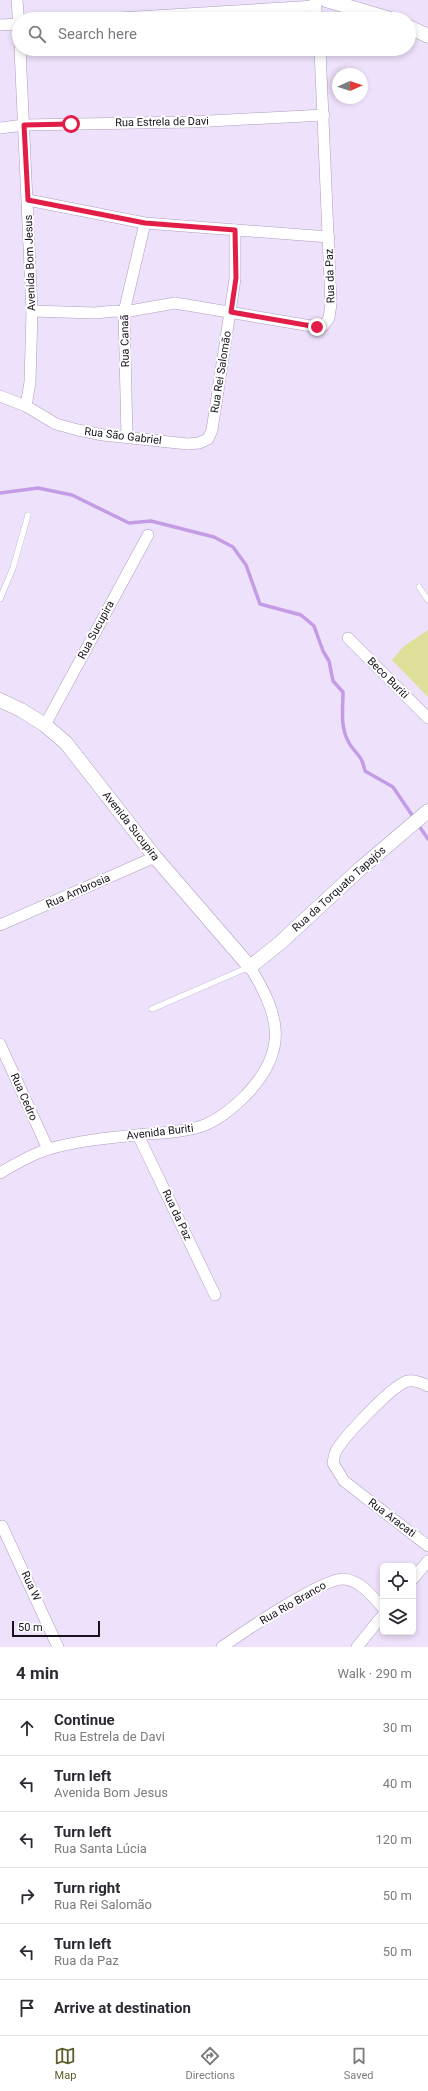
<!DOCTYPE html>
<meta charset="utf-8">
<style>
body{margin:0;font-family:Roboto,sans-serif;background:#f7f7f7;color:#2b2b33}
.controls{position:absolute;right:12px;bottom:12px;display:grid;overflow:hidden;border-radius:6px;box-shadow:0 2px 6px #0003}
.controls button{width:36px;height:36px;display:grid;place-items:center;padding:0;border:0;border-bottom:1px solid #e1e1e2;background:#fff;color:#2b2b33;font:20px sans-serif}
.compass{position:absolute;left:332px;top:68px;width:36px;height:36px;border-radius:50%;background:#fff;box-shadow:0 2px 6px #0003;rotate:87deg}
.scale{position:absolute;left:12px;bottom:10px;width:88px;box-sizing:border-box;padding-left:4px;border:2px solid #18121d;border-top:0;font-size:11px;line-height:14px;white-space:nowrap;color:#18121d;-webkit-text-stroke:3px #fff;paint-order:stroke}
.stop{position:absolute;width:12px;height:12px;margin:-9px;border:3px solid #e11d48;border-radius:50%;background:#fff}
.stop.end{background:#e11d48;border-color:#fff;box-shadow:0 1px 4px #0008}
.list{margin:0;padding:0;list-style:none}
h2{display:flex;justify-content:space-between;align-items:center;height:52px;margin:0;padding:0 16px;font-size:17px}
h2 small{font-size:13px;font-weight:400;color:#7c7c81}
.list li{display:grid;grid-template-columns:26px 1fr auto;gap:12px;align-items:center;box-sizing:border-box;height:56px;padding:0 16px;border-top:1px solid #e1e1e2}
.list b{display:block;font-size:15px;white-space:nowrap}
.list p{margin:0;font-size:13px;white-space:nowrap;color:#7c7c81}
.list em{font-size:13px;font-style:normal;color:#7c7c81}
.icon{flex:none;width:22px;height:22px;fill:none;stroke:currentColor;stroke-width:2;stroke-linecap:round;stroke-linejoin:round}
.map{position:relative;flex:none;width:428px;height:1647px;overflow:hidden}
.search{position:absolute;background:#fff;box-shadow:0 2px 6px #0003;left:12px;right:12px;top:12px;height:44px;display:flex;align-items:center;gap:10px;box-sizing:border-box;padding:0 14px;border-radius:22px;color:#7c7c81;font-size:15px}
.sheet{height:388px;background:#fff}
nav{display:flex;justify-content:space-around;align-items:center;box-sizing:border-box;height:56px;border-top:1px solid #e1e1e2;background:#fff;font-size:11px;color:#7c7c81}
nav a{display:grid;justify-items:center;gap:2px}
nav .on{color:#5d5e2b}
.map>svg:first-child{display:block}
.green{fill:#dedf98}
.lines{fill:none;stroke-linecap:round;stroke-linejoin:round}
.stream{stroke:#c49ce5;stroke-width:3.5}
.service-casing{stroke:#ae9ebd;stroke-width:6}
.minor-casing{stroke:#ae9ebd;stroke-width:12}
.tertiary-casing{stroke:#ae9ebd;stroke-width:15}
.service{stroke:#fff;stroke-width:5.5}
.minor{stroke:#fff;stroke-width:11}
.tertiary{stroke:#fff;stroke-width:14}
.route{stroke:#e11d48;stroke-width:5}
.labels{text-anchor:middle;dominant-baseline:central;stroke-width:4;stroke-linejoin:round;paint-order:stroke}
.street-label{font-size:11px;fill:#18121d;stroke:#fff}
</style>
<div class="map">
<svg width="428" height="1647" viewBox="0 0 428 1647">
<rect width="100%" height="100%" fill="#eee1fb"/>
<polygon class="green" points="428,630 428,697 392,660 404,646"/>
<g class="lines">
<g class="stream">
<path d="M 0,493 L 38,488 L 72,495 L 129,523 L 151,521 L 214,537 L 233,547 L 246,565 L 260,604 L 301,615 L 314,626 L 323,651 L 329,661 L 333,681 L 343,692 C 343,708 340,726 348,741 C 355,755 361,752 365,771 L 393,787 L 414,818"/>
<polyline points="417,823 428,839"/>
</g>
<defs>
<g id="service">
<polyline points="419,587 428,600"/>
<polyline points="0,599 13,568 28,515"/>
<polyline points="152,1009 249,967"/>
</g>
<g id="minor">
<polyline points="17,0 19,26"/>
<polyline points="315,1 317,19"/>
<polyline points="104,19 316,6"/>
<polyline points="0,25 19,24"/>
<polyline points="20,49 32,311 30,382 26,406"/>
<polyline points="0,128 24,125 191,122 324,115"/>
<polyline points="28,200 145,223 329,237"/>
<polyline points="32,311 95,313 114,311 124,312 175,303 317,327 323,326 329,318 331,304 320,49"/>
<polyline points="0,396 26,406 56,424 78,430 103,435 188,444 199,443 208,439 212,430 235,279 235,230"/>
<polyline points="127,437 124,312 145,223"/>
<polyline points="348,638 428,718"/>
<polyline points="45,725 148,535"/>
<polyline points="0,925 155,857"/>
<polyline points="0,1044 48,1149"/>
<polyline points="138,1135 215,1295"/>
<path d="M 0,1173 C 15,1164 32,1154 49,1149 C 77,1141 106,1138 136,1135 C 157,1133 181,1133 202,1126 C 219,1120 233,1108 246,1095 C 289,1050 280,1016 250,967"/>
<path d="M 428,1386 C 423,1383 414,1380 408,1381 C 393,1384 344,1437 336,1451 C 334,1455 334,1459 333,1463 L 344,1481 L 428,1546"/>
<polyline points="2,1526 58,1647"/>
<polyline points="413,1579 428,1561"/>
<path d="M 222,1647 C 242,1633 324,1577 344,1579 C 361,1581 372,1596 383,1608"/>
<polyline points="357,1647 383,1615"/>
</g>
<g id="tertiary">
<polyline points="326,0 390,19"/>
<polyline points="409,27 428,36"/>
<polyline points="0,700 21,710 45,725 66,743 155,857 250,967 280,943 361,868 428,811"/>
</g>
</defs>
<use href="#service" class="service-casing"/>
<use href="#minor" class="minor-casing"/>
<use href="#tertiary" class="tertiary-casing"/>
<use href="#service" class="service"/>
<use href="#minor" class="minor"/>
<use href="#tertiary" class="tertiary"/>
</g>
<g class="lines">
<polyline class="route" points="71,124 24,125 28,200 145,223 235,230 236,278 231,312 317,327"/>
</g>
<g class="labels">
<g class="street-label">
<text transform="translate(162 122) rotate(-1)">Rua Estrela de Davi</text>
<text transform="translate(30 263) rotate(-92)">Avenida Bom Jesus</text>
<text transform="translate(330 276) rotate(-92)">Rua da Paz</text>
<text transform="translate(125 341) rotate(-91)">Rua Canaã</text>
<text transform="translate(221 372) rotate(-81)">Rua Rei Salomão</text>
<text transform="translate(123 436) rotate(7)">Rua São Gabriel</text>
<text transform="translate(96 630) rotate(-62)">Rua Sucupira</text>
<text transform="translate(388 678) rotate(45)">Beco Buriti</text>
<text transform="translate(131 826) rotate(52)">Avenida Sucupira</text>
<text transform="translate(339 889) rotate(-42)">Rua da Torquato Tapajós</text>
<text transform="translate(78 891) rotate(-24)">Rua Ambrosia</text>
<text transform="translate(24 1097) rotate(66)">Rua Cedro</text>
<text transform="translate(160 1132) rotate(-7)">Avenida Buriti</text>
<text transform="translate(177 1215) rotate(65)">Rua da Paz</text>
<text transform="translate(392 1518) rotate(37)">Rua Aracati</text>
<text transform="translate(31 1586) rotate(65)">Rua W</text>
<text transform="translate(293 1603) rotate(-30)">Rua Rio Branco</text>
</g>
</g>
</svg>
<div class="controls">
<button><svg class="icon" aria-label="locate" viewBox="0 0 24 24"><circle cx="12" cy="12" r="6"/><path d="M12 2v4M12 18v4M2 12h4M18 12h4"/></svg></button>
<button><svg class="icon" aria-label="layers" viewBox="0 0 24 24"><path d="M12 4l9 5-9 5-9-5zM3 14l9 5 9-5"/></svg></button>
</div>
<svg class="compass" viewBox="-18 -18 36 36"><path d="M0-13l5 13h-10z" fill="#e53935"/><path d="M0 13l5-13h-10z" fill="#7c7c81"/></svg>
<div class="scale">50 m</div>
<div class="stop" style="left:71px;top:124px"></div>
<div class="stop end" style="left:317px;top:327px"></div>
<div class="search"><svg class="icon" aria-label="search" viewBox="0 0 24 24"><circle cx="10" cy="10" r="6"/><path d="M15 15l6 6"/></svg>Search here</div>
</div>
<section class="sheet">
<h2>4 min<small>Walk · 290 m</small></h2>
<ul class="list">
<li><svg class="icon" aria-label="ahead" viewBox="0 0 24 24"><path d="M12 20V5M6 11l6-6 6 6"/></svg><div><b>Continue</b><p>Rua Estrela de Davi</p></div><em>30 m</em></li>
<li><svg class="icon" aria-label="left" viewBox="0 0 24 24"><path d="M17 20v-9H6M10 6l-5 5 5 5"/></svg><div><b>Turn left</b><p>Avenida Bom Jesus</p></div><em>40 m</em></li>
<li><svg class="icon" aria-label="left" viewBox="0 0 24 24"><path d="M17 20v-9H6M10 6l-5 5 5 5"/></svg><div><b>Turn left</b><p>Rua Santa Lúcia</p></div><em>120 m</em></li>
<li><svg class="icon" aria-label="right" viewBox="0 0 24 24"><path d="M7 20v-9h11M14 6l5 5-5 5"/></svg><div><b>Turn right</b><p>Rua Rei Salomão</p></div><em>50 m</em></li>
<li><svg class="icon" aria-label="left" viewBox="0 0 24 24"><path d="M17 20v-9H6M10 6l-5 5 5 5"/></svg><div><b>Turn left</b><p>Rua da Paz</p></div><em>50 m</em></li>
<li><svg class="icon" aria-label="arrive" viewBox="0 0 24 24"><path d="M6 21V4h12l-3 4 3 4H6"/></svg><div><b>Arrive at destination</b></div></li>
</ul>
</section>
<nav>
<a class="on"><svg class="icon" aria-label="map" viewBox="0 0 24 24"><path d="M3 6l6-2 6 2 6-2v14l-6 2-6-2-6 2zM9 4v14M15 6v14"/></svg>Map</a>
<a><svg class="icon" aria-label="directions" viewBox="0 0 24 24"><path d="M12 3l9 9-9 9-9-9zM9 14v-3h6M13 9l2 2-2 2"/></svg>Directions</a>
<a><svg class="icon" aria-label="saved" viewBox="0 0 24 24"><path d="M7 4h10v16l-5-4-5 4z"/></svg>Saved</a>
</nav>
